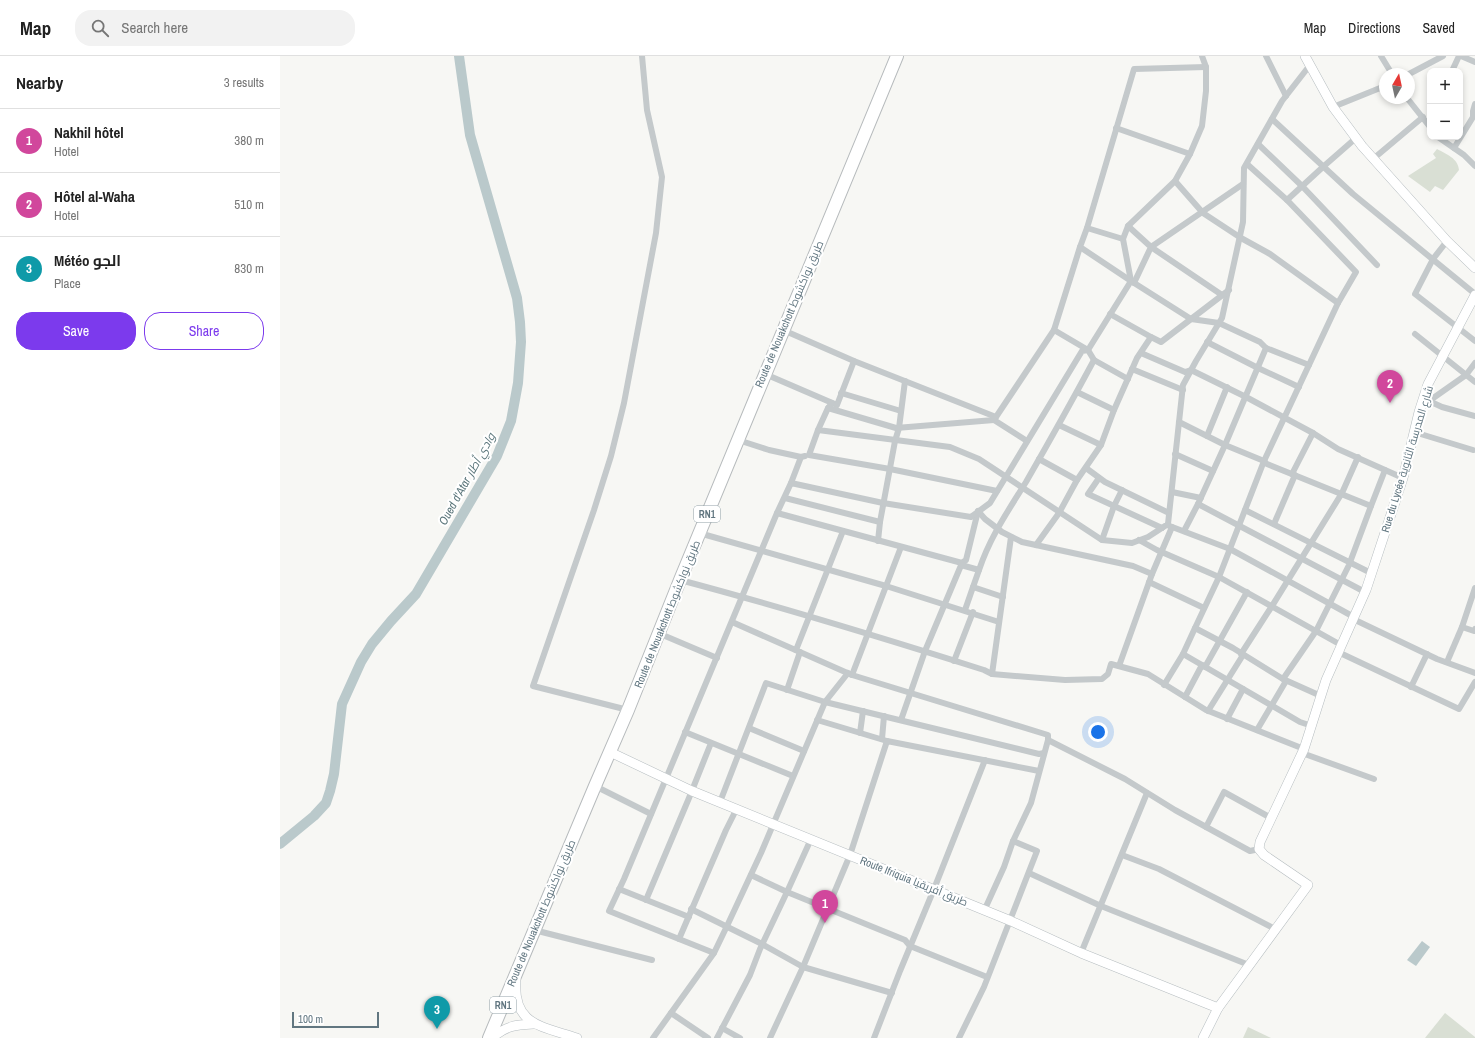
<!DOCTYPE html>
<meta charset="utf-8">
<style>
body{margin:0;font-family:"Archivo Narrow",Cairo,sans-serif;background:#f2f2f2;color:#222}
.controls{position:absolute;right:12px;top:12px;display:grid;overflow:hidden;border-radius:8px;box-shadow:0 2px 6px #0003}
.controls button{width:36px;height:36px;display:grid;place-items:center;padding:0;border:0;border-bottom:1px solid #e0e0e0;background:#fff;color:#222;font:20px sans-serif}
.compass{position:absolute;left:1099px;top:12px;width:36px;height:36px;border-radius:50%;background:#fff;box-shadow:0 2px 6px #0003;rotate:9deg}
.scale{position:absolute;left:12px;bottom:10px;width:87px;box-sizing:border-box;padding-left:4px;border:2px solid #617680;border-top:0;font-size:11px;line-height:14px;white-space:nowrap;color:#617680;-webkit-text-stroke:3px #fff;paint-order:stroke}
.you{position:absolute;left:818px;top:676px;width:14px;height:14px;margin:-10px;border:3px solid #fff;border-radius:50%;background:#1a73e8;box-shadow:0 0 0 6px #1a73e833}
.badge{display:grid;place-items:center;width:26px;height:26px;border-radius:50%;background:#7c3aed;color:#fff;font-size:13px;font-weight:700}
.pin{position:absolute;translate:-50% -33px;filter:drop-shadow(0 1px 2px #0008)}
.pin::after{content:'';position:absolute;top:21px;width:14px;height:12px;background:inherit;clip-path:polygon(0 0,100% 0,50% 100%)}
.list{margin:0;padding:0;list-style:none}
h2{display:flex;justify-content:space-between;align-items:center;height:52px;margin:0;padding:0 16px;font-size:17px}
h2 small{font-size:13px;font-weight:400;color:#767676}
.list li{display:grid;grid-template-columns:26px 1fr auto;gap:12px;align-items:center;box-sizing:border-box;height:64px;padding:0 16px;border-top:1px solid #e0e0e0}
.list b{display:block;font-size:15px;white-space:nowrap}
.list p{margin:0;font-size:13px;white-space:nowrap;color:#767676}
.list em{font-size:13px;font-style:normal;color:#767676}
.actions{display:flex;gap:8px;padding:12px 16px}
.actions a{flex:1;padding:9px 0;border:1px solid #7c3aed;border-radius:16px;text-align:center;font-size:14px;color:#7c3aed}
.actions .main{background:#7c3aed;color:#fff}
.icon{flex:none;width:22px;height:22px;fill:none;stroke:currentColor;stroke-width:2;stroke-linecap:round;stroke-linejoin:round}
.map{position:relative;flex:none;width:1195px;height:982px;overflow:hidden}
header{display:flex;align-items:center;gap:24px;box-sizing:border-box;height:56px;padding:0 20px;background:#fff;border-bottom:1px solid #e0e0e0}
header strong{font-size:19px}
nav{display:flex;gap:22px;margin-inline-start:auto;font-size:14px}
.search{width:280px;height:36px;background:#f2f2f2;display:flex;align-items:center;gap:10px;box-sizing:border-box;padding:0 14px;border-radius:16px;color:#767676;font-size:15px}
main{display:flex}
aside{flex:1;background:#fff}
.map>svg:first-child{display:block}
.green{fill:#d9dfd4}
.water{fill:#bac9cb}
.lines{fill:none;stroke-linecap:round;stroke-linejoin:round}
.river{stroke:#bac9cb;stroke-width:10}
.secondary-casing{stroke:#b6bdc0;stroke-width:10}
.highway-casing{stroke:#b7bbbd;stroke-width:14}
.street{stroke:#c4c9cb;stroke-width:6}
.secondary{stroke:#fff;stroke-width:9}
.highway{stroke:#fff;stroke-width:12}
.labels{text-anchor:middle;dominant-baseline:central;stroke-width:4;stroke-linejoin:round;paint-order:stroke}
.shield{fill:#fff;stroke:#909fa6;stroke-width:1}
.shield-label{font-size:10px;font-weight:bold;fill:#617680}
.street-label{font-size:11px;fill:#617680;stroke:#fff}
.water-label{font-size:12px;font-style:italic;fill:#5b767b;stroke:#fff}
</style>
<header>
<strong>Map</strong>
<div class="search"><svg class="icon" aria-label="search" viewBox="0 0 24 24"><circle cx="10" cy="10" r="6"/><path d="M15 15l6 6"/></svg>Search here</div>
<nav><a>Map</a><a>Directions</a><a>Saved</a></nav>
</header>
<main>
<aside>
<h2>Nearby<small>3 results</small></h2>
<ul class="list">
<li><span class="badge" style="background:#d1479c">1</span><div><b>Nakhil hôtel</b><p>Hotel</p></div><em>380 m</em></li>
<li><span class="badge" style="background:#d1479c">2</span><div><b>Hôtel al-Waha</b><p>Hotel</p></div><em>510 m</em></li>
<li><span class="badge" style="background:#0f9aa8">3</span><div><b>Météo الجو</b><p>Place</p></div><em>830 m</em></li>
</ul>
<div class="actions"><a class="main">Save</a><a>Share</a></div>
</aside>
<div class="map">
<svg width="1195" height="982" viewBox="0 0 1195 982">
<rect width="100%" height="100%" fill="#f7f7f4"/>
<g class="green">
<path d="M 1157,93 C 1166,98 1178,102 1179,114 L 1163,134 L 1155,130 L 1150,136 L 1128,120 L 1156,102 L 1153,98 Z"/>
<polygon points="1165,957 1195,981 1195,982 1145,982"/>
<polygon points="968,971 991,982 963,982"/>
</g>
<polygon class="water" points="1142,885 1150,891 1136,910 1127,904"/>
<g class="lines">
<polyline class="river" points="0,788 34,760 46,747 50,735 54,718 62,648 81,606 92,588 111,565 136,538 217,400 231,365 238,327 241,286 240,266 237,242 190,79 179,0"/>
<defs>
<g id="secondary">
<polyline points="1025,0 1053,51 1082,90 1167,185 1195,212"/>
<polyline points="330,696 412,735 731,865 801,897 938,952"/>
<path d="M 236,923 C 232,969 261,970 297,982"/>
<path d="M 212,982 C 227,969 236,969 255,968"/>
<polyline points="923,982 938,952 1028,829 984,799 979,793 980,786 1024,693 1046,624 1086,534 1123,422 1139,356 1148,328 1195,239"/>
</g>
<polyline id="highway" points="209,982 315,730 348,654 400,524 617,0"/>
</defs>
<use href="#secondary" class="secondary-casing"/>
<use href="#highway" class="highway-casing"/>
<g class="street">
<polyline points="986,0 1006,40"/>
<polyline points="1101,0 1112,18"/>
<polyline points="1181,0 1195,6"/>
<polyline points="1172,15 1179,0"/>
<polyline points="1129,18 1163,0"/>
<polyline points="1127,42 1150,71"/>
<polyline points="1053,51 1105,30"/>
<polyline points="992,63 1073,138 1195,238"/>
<polyline points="836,72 910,98"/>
<polyline points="1158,81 1184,99 1195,110"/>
<polyline points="978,88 1022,130 1097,209"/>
<polyline points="1174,92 1193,61 1193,55 1195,48"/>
<polyline points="1093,103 1143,61"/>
<polyline points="967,108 1007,144 1044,110 1076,82"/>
<polyline points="895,125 923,157 961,182 990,198 1058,247 984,405 939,521 915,572"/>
<polyline points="1007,144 1076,216 1058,247"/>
<polyline points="848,170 871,191 854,227"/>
<polyline points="807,172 800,191 851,225 911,263 939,267 980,286 986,292 945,389 918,448 1085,536"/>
<polyline points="843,183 807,172 854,13 926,11"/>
<polyline points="1167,185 1153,203 1135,238 1195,285"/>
<polyline points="942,239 871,191 963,128"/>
<polyline points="830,258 871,281"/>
<polyline points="503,274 574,305 716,361"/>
<polyline points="774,274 800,191"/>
<polyline points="1135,278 1195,326"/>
<polyline points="927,286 978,312 1019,331"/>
<polyline points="986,292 1029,309"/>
<polyline points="861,297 905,316 911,314 966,341 1033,377 1058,393 1123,422"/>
<polyline points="852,313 903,334"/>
<polyline points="485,318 557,349 574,305"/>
<polyline points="797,336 834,354"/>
<polyline points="561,337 621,355"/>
<polyline points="1143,344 1149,345 1186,319 1195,307"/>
<polyline points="1149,345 1162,351 1195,360"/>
<polyline points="552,347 548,352 538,374 670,391 699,403 822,484 852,487 868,481 888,468 903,329 916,305 942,262 963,166 964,112 1002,45 1030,9"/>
<polyline points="548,352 616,372 714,364 774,274 808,294 814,304 848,323"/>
<polyline points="714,364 747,385"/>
<polyline points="899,366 945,389 984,405 987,408 1091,450 1105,414"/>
<polyline points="779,369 821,389"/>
<polyline points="538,374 529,399 610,413 717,435"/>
<polyline points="1134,376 1193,394"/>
<polyline points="927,380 947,331"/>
<polyline points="458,384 489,394 521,401"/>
<polyline points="895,398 933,415"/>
<polyline points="759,403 797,424"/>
<polyline points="806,412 825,426 889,457"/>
<polyline points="1012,418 1033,377"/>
<polyline points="819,422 808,438 882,472"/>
<polyline points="511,427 521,401 525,400"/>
<polyline points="892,436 921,442"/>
<polyline points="505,442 600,466 615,385 619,372 625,325"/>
<polyline points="965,454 1091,517"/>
<polyline points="698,455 705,463 722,476 742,486 853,510 872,518"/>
<polyline points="497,457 682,507 645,595 621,664"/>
<polyline points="994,468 1015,419"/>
<polyline points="887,469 950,493 1074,561"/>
<polyline points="904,475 918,448"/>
<polyline points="419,477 606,530 719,566"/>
<polyline points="822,484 834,450 842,434"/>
<polyline points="859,484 877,494 939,521 1061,589"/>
<polyline points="598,485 600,466"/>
<polyline points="756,489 779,457 797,424 821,389 834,354 857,302 871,281 881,286 949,234"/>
<polyline points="682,507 686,504 698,455"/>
<path d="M 681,509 L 699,514 C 710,481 728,455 746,426 C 769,386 792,345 814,304"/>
<polyline points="699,514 693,531 723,541"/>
<path d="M 400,524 C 502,551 603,582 704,614 L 712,618 L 785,624 L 822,623 L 828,618 L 831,608 L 868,618 L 926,654 L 1024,693"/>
<polyline points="869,526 924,552"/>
<polyline points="1195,532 1182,571 1194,575 1195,573"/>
<polyline points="685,554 693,531"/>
<polyline points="1073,563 1157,603 1195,617"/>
<polyline points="452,566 572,619 768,679 768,684 845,723 895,754 970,795 979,793"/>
<polyline points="378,577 437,602"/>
<polyline points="516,594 563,475"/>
<polyline points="1058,596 1179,653 1195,626"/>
<polyline points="903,598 1020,666 1032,670"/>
<polyline points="961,598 992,550 1062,437 1078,401"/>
<polyline points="674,605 693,556"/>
<polyline points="1167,606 1182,571"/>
<polyline points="839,610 872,518 892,471"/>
<polyline points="925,611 967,536"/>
<polyline points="712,618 731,481"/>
<polyline points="572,619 621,491"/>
<polyline points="1003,623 1041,640"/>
<polyline points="884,629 903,598 915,572 953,592 1003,623 1036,575 1069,509 1091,450"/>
<polyline points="1131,631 1147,598"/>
<polyline points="507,634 520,596"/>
<polyline points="905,641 922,609"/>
<polyline points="348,654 253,630 314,454 331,400 344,347 376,177 382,121 367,54 362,0"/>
<polyline points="928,655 963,599"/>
<polyline points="947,663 963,633"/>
<polyline points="537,664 607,685"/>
<polyline points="469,672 524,695"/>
<polyline points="977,674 1006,625"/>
<polyline points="405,676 513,720"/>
<polyline points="580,677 583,655"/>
<polyline points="602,683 604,660"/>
<polyline points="1022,697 1094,723"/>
<polyline points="315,730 371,758"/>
<polyline points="440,746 486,627 545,646 759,698 764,697"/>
<polyline points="926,771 944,736 991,762"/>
<polyline points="842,799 879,813 995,873"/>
<polyline points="749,817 821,850 969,909"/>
<polyline points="471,819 507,836 531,783"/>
<polyline points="339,833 409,861"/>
<polyline points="366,844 409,742 431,687"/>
<polyline points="411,853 482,888 523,911 612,937"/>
<polyline points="704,855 724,811 733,785 751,747 768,684"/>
<polyline points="254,874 372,904"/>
<polyline points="399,883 446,774 457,752"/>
<polyline points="434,897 329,855 344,823 497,457 511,427 603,447 691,461 710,447 802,295 808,294 851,225 843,183 848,170 895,125 910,98 922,70 926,35 926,11 922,0"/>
<polyline points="801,897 867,737"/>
<polyline points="391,957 428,982"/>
<polyline points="442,972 460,982"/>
<polyline points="373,982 434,897 447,870 481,797 545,646 568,617"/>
<polyline points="437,982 470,919 480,893 507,836 625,884 630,890 707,921"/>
<polyline points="490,982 523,911 570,799 607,685 759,715"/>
<polyline points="594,982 620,915 654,833 705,704"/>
<polyline points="679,982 704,931 757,795 733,785"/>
</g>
<use href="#secondary" class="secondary"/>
<use href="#highway" class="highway"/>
</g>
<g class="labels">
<g class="shield">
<rect x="414" y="450" width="26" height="16" rx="3"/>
<rect x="210" y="941" width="26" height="16" rx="3"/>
</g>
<g class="shield-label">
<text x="427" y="458">RN1</text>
<text x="223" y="949">RN1</text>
</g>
<g class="street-label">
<text transform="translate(509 258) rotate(-67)">Route de Nouakchott طريق نواكشوط</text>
<text transform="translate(1127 403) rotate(-73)">Rue du Lycée شارع المدرسة الثانوية</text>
<text transform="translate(387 558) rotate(-68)">Route de Nouakchott طريق نواكشوط</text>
<text transform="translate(634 825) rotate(22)">Route Ifriquia طريق أفريقيا</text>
<text transform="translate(261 857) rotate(-67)">Route de Nouakchott طريق نواكشوط</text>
</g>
<g class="water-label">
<text transform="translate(187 423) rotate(-61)">Oued d'Atar وادي أطار</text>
</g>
</g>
</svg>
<div class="controls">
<button>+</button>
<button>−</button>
</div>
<svg class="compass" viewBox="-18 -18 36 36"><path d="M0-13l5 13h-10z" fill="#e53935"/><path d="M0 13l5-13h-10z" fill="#767676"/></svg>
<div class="scale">100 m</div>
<div class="you"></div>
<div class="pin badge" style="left:545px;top:867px;background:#d1479c">1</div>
<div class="pin badge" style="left:1110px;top:347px;background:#d1479c">2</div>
<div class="pin badge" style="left:157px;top:973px;background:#0f9aa8">3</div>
</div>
</main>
